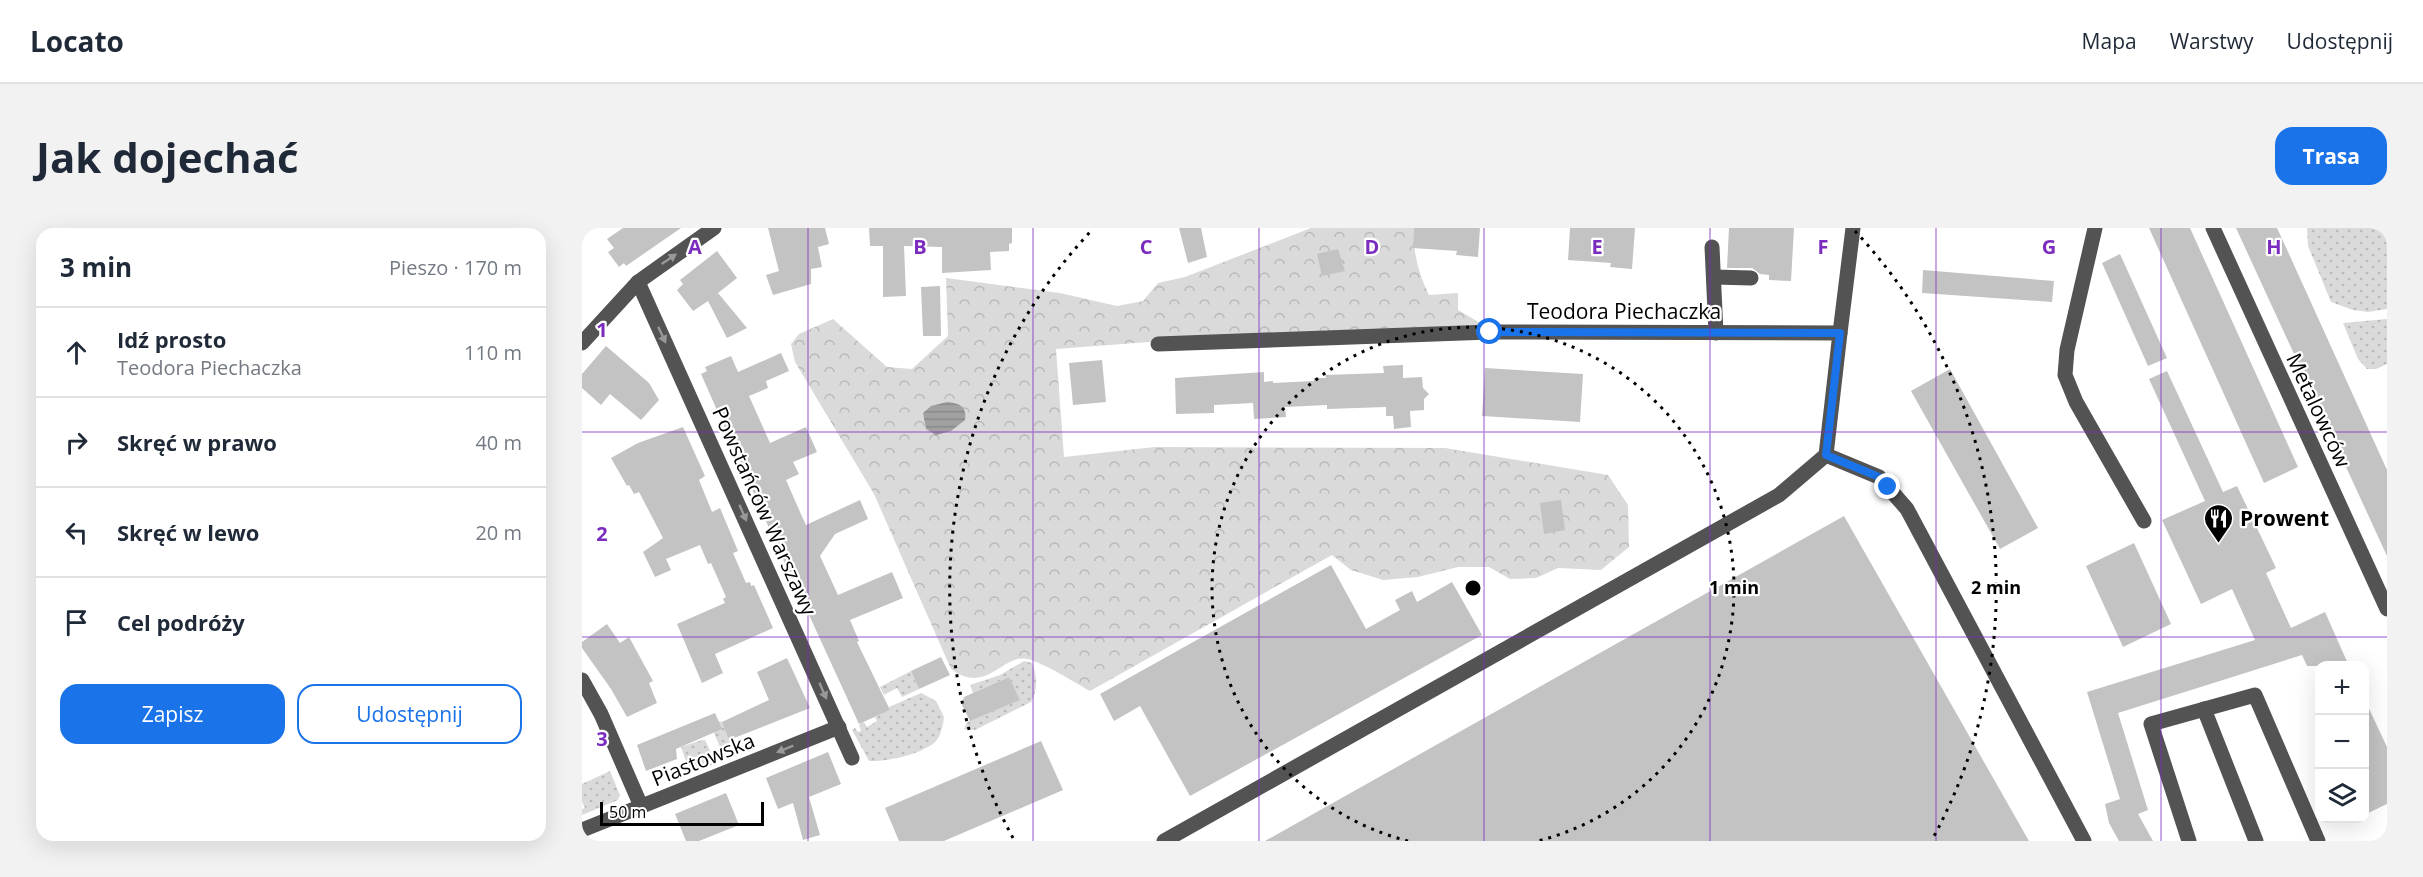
<!DOCTYPE html>
<html lang="pl">
<meta charset="utf-8">
<style>
body{margin:0;font-family:"Open Sans",sans-serif;background:#f2f2f3;color:#1f2937}
.controls{position:absolute;right:18px;bottom:18px;display:grid;overflow:hidden;border-radius:12px;box-shadow:0 6px 24px #0002}
.controls button{width:54px;height:54px;display:grid;place-items:center;padding:0;border:0;border-bottom:2px solid #e0e1e3;background:#fff;color:#1f2937;font:30px sans-serif}
.scale{position:absolute;left:18px;bottom:15px;width:164px;box-sizing:border-box;padding-left:6px;border:3px solid #000;border-top:0;font-size:16px;line-height:21px;white-space:nowrap;color:#000;-webkit-text-stroke:4px #fff;paint-order:stroke}
.stop{position:absolute;width:18px;height:18px;margin:-14px;border:4px solid #1a73e8;border-radius:50%;background:#fff}
.stop.end{background:#1a73e8;border-color:#fff;box-shadow:0 2px 6px #0008}
.list{margin:0;padding:0;list-style:none}
h2{display:flex;justify-content:space-between;align-items:center;height:78px;margin:0;padding:0 24px;font-size:26px}
h2 small{font-size:20px;font-weight:400;color:#747a83}
.list li{display:grid;grid-template-columns:39px 1fr auto;gap:18px;align-items:center;box-sizing:border-box;height:90px;padding:0 24px;border-top:2px solid #e0e1e3}
.list b{display:block;font-size:22px;white-space:nowrap}
.list p{margin:0;font-size:20px;white-space:nowrap;color:#747a83}
.list em{font-size:20px;font-style:normal;color:#747a83}
.actions{display:flex;gap:12px;padding:18px 24px}
.actions a{flex:1;padding:14px 0;border:2px solid #1a73e8;border-radius:18px;text-align:center;font-size:21px;color:#1a73e8}
.actions .main{background:#1a73e8;color:#fff}
.icon{flex:none;width:33px;height:33px;fill:none;stroke:currentColor;stroke-width:2;stroke-linecap:round;stroke-linejoin:round}
.map{position:relative;flex:none;width:1805px;height:613px;overflow:hidden;border-radius:18px}
header{display:flex;align-items:center;gap:36px;box-sizing:border-box;height:84px;padding:0 30px;background:#fff;border-bottom:2px solid #e0e1e3}
header strong{font-size:28px}
nav{display:flex;gap:33px;margin-inline-start:auto;font-size:21px}
.intro{display:flex;align-items:center;justify-content:space-between;box-sizing:border-box;height:144px;padding:0 36px}
h1{margin:0;font-size:42px}
.button{padding:15px 27px;border-radius:18px;background:#1a73e8;color:#fff;font-size:21px;font-weight:700}
main{display:flex;gap:36px;padding:0 36px}
aside{flex:1;background:#fff;border-radius:18px;box-shadow:0 6px 24px #0002}
.map>svg:first-child{display:block}
.grass{fill:url(#grass-dots)}
.forest{fill:url(#forest-crowns)}
.water{fill:url(#water-rules)}
.building{fill:#c3c3c3}
.lines{fill:none;stroke-linecap:round;stroke-linejoin:round}
.minor{stroke:#535353;stroke-width:15}
.oneway{fill:#989898}
.route{stroke:#1a73e8;stroke-width:8}
.grid{fill:none;stroke:#7b2cbf;stroke-width:1.5;stroke-opacity:0.55}
.ring{fill:none;stroke:#000;stroke-width:3;stroke-dasharray:3 6}
.labels{text-anchor:middle;dominant-baseline:central;stroke-width:4.5;stroke-linejoin:round;paint-order:stroke}
.street-label{font-size:21px;fill:#000;stroke:#fff}
.poi-label{font-size:21px;font-weight:bold;fill:#000;stroke:#fff;text-anchor:start}
.grid-label{font-size:20px;text-anchor:middle;font-weight:bold;fill:#7b2cbf;stroke:#fff;stroke-width:4.5;stroke-linejoin:round;paint-order:stroke}
.centre{fill:#000;stroke:#fff;stroke-width:3}
.ring-label{font-size:18px;text-anchor:middle;font-weight:bold;fill:#000;stroke:#fff;stroke-width:4.5;stroke-linejoin:round;paint-order:stroke}
</style>
<header>
<strong>Locato</strong>
<nav><a>Mapa</a><a>Warstwy</a><a>Udostępnij</a></nav>
</header>
<div class="intro"><h1>Jak dojechać</h1><a class="button">Trasa</a></div>
<main>
<aside>
<h2>3 min<small>Pieszo · 170 m</small></h2>
<ul class="list">
<li><svg class="icon" aria-label="ahead" viewBox="0 0 24 24"><path d="M12 20V5M6 11l6-6 6 6"/></svg><div><b>Idź prosto</b><p>Teodora Piechaczka</p></div><em>110 m</em></li>
<li><svg class="icon" aria-label="right" viewBox="0 0 24 24"><path d="M7 20v-9h11M14 6l5 5-5 5"/></svg><div><b>Skręć w prawo</b></div><em>40 m</em></li>
<li><svg class="icon" aria-label="left" viewBox="0 0 24 24"><path d="M17 20v-9H6M10 6l-5 5 5 5"/></svg><div><b>Skręć w lewo</b></div><em>20 m</em></li>
<li><svg class="icon" aria-label="arrive" viewBox="0 0 24 24"><path d="M6 21V4h12l-3 4 3 4H6"/></svg><div><b>Cel podróży</b></div></li>
</ul>
<div class="actions"><a class="main">Zapisz</a><a>Udostępnij</a></div>
</aside>
<div class="map">
<svg width="1805" height="613" viewBox="0 0 1805 613">
<defs>
<pattern id="grass-dots" width="8" height="8" patternUnits="userSpaceOnUse" patternTransform="scale(1.5)"><rect width="8" height="8" fill="#dadada"/><path d="M2 2h.1M6 6h.1" fill="none" stroke="#b9b9b9" stroke-width="1.8" stroke-linecap="round"/></pattern>
<pattern id="forest-crowns" width="20" height="18" patternUnits="userSpaceOnUse" patternTransform="scale(1.5)"><rect width="20" height="18" fill="#dadada"/><path d="M2 6a3 3 0 1 1 6 0M12 15a3 3 0 1 1 6 0" fill="none" stroke="#b9b9b9"/></pattern>
<pattern id="water-rules" width="6" height="5" patternUnits="userSpaceOnUse" patternTransform="scale(1.5)"><rect width="6" height="5" fill="#a1a1a1"/><path d="M0 2.5h6" fill="none" stroke="#898989"/></pattern>
</defs>
<rect width="100%" height="100%" fill="#fff"/>
<g class="grass">
<polygon points="1725,0 1805,0 1805,81 1786,84 1771,82 1749,74 1726,18"/>
<polygon points="1805,91 1805,136 1794,141 1785,141 1776,131 1761,95"/>
<path d="M 442,433 L 450,435 C 455,447 456,463 449,474 L 393,502 L 382,501 L 385,494 L 437,472 L 427,449 L 391,465 L 388,457 L 418,447 Z"/>
<polygon points="329,443 337,461 320,469 315,460 302,467 298,459"/>
<path d="M 339,465 L 354,473 L 362,489 C 361,497 359,506 355,512 C 343,526 304,534 287,533 L 270,502 L 273,500 L 276,504 L 279,503 L 277,497 L 282,494 L 285,499 L 295,493 L 293,489 L 308,482 L 307,479 Z"/>
<polygon points="137,493 140,494 154,527 143,531 129,498"/>
<polygon points="120,512 123,512 134,535 108,545 99,519"/>
<polygon points="28,543 38,567 36,572 0,587 0,581 3,580 0,574 0,556"/>
</g>
<path class="forest" d="M 729,0 L 832,0 C 831,24 836,45 847,67 L 876,65 L 876,82 L 905,99 L 567,114 L 474,121 L 482,229 L 573,219 L 863,220 L 1026,247 L 1046,277 L 1047,319 L 1019,342 L 976,340 L 954,350 L 928,351 L 907,339 L 876,339 L 836,349 L 801,352 L 769,342 L 750,327 L 508,463 C 492,454 462,435 446,431 C 420,425 405,468 369,441 L 292,266 L 213,134 L 209,116 L 217,106 L 251,91 L 305,139 L 330,141 L 366,108 L 364,50 L 478,65 L 535,78 L 561,73 L 576,55 L 603,49 Z"/>
<path class="water" d="M 365,174 C 378,175 385,179 383,192 L 369,203 L 354,207 L 344,201 L 341,185 L 349,178 Z"/>
<g class="building">
<polygon points="41,0 99,0 44,38 42,35 37,39 26,24 32,20 25,11"/>
<polygon points="186,0 243,0 247,16 236,19 240,39 229,41 229,56 191,67 184,47 197,43"/>
<polygon points="287,0 430,0 430,15 427,16 427,23 408,24 409,42 360,45 360,19 322,18 324,68 301,69 301,18 288,18"/>
<polygon points="597,0 619,0 625,29 606,35"/>
<polygon points="832,0 898,0 896,29 874,27 875,23 831,20"/>
<polygon points="988,0 1053,0 1050,41 1028,39 1029,35 986,32"/>
<polygon points="1147,0 1212,0 1209,53 1187,52 1187,47 1178,46 1170,40 1145,40"/>
<polygon points="1567,0 1608,0 1716,239 1682,255"/>
<polygon points="1654,0 1695,0 1707,26 1805,242 1805,328"/>
<polygon points="756,21 763,43 740,48 735,26"/>
<polygon points="135,23 155,50 136,65 165,100 145,110 126,73 111,83 95,62 101,56 98,52"/>
<polygon points="1538,26 1585,130 1566,138 1520,35"/>
<polygon points="1341,42 1472,53 1470,74 1340,65"/>
<polygon points="358,58 359,108 341,108 339,59"/>
<polygon points="24,118 67,155 77,172 59,192 28,166 19,177 0,160 0,146"/>
<polygon points="199,125 207,143 184,153 186,160 167,168 188,215 224,199 235,224 211,234 217,246 204,252 218,284 224,297 278,272 286,291 253,306 238,328 256,367 310,344 321,370 268,392 277,413 275,414 308,482 277,496 222,376 226,374 213,342 207,345 119,146 125,143 123,139 149,128 156,144"/>
<polygon points="520,132 524,174 491,177 487,135"/>
<polygon points="821,137 821,150 840,149 841,160 847,166 842,171 842,182 828,183 829,199 812,201 811,188 804,188 804,179 745,181 745,177 703,179 704,189 672,191 671,175 632,177 632,185 594,186 593,150 682,144 682,154 691,153 691,155 732,153 732,150 744,150 743,147 802,145 801,138"/>
<polygon points="903,140 1001,146 998,194 900,188"/>
<polygon points="1368,141 1456,300 1418,321 1329,163"/>
<polygon points="1585,143 1641,264 1655,258 1694,340 1684,345 1709,400 1743,384 1767,438 1725,438 1720,427 1536,485 1566,582 1556,586 1571,613 1537,613 1527,595 1523,576 1538,571 1505,464 1673,412 1650,361 1619,376 1580,292 1623,273 1567,151"/>
<polygon points="101,199 123,248 117,252 130,284 138,280 156,323 151,325 164,355 168,354 169,358 172,357 191,400 133,426 141,445 120,455 95,396 143,375 141,371 144,369 129,335 126,336 118,317 84,331 89,342 73,349 61,324 81,310 57,264 52,266 47,257 45,258 29,230 56,215"/>
<polygon points="979,272 983,302 962,306 958,275"/>
<polygon points="1262,288 1447,613 683,613"/>
<polygon points="1552,315 1589,396 1541,419 1504,338"/>
<polygon points="749,337 784,401 818,382 813,372 830,363 835,374 870,354 900,407 608,568 558,478 532,493 518,466"/>
<polygon points="25,396 38,415 47,409 71,453 67,455 75,475 45,489 29,461 0,420 0,414"/>
<polygon points="359,429 368,447 337,461 329,443"/>
<polygon points="205,430 228,480 147,512 140,494 187,472 175,444"/>
<polygon points="427,449 438,472 388,493 380,477 382,469"/>
<polygon points="1782,470 1805,519 1805,576 1782,587"/>
<polygon points="133,485 140,501 94,521 95,531 64,543 55,517"/>
<polygon points="459,513 481,562 362,613 317,613 303,580"/>
<polygon points="246,524 259,556 227,569 238,607 221,612 211,575 196,581 184,550"/>
<polygon points="144,565 157,597 117,613 104,613 93,586"/>
</g>
<g class="lines">
<g class="minor">
<polyline points="1513,0 1485,122 1483,147 1494,174 1562,293"/>
<polyline points="1631,0 1805,381"/>
<polyline points="1130,19 1134,105"/>
<polyline points="1132,49 1169,50"/>
<polyline points="56,54 270,530"/>
<polyline points="0,115 56,54 132,0"/>
<polyline points="576,116 908,104 1258,105 1271,0"/>
<polyline points="1244,227 1297,249 1325,281 1502,613"/>
<polyline points="0,452 19,486 59,578"/>
<polyline points="1622,481 1674,613"/>
<polyline points="0,602 257,499"/>
<polyline points="582,613 1197,267 1244,227 1258,105"/>
<polyline points="1607,613 1569,496 1673,467 1736,613"/>
</g>
</g>
<defs><path id="oneway-solid" d="M-6-.8H1V-3.2L6.5 0L1 3.2V.8H-6Z" transform="scale(1.5)"/></defs>
<g class="oneway">
<use href="#oneway-solid" transform="translate(87 31) rotate(-34)"/>
<use href="#oneway-solid" transform="translate(80 107) rotate(65)"/>
<use href="#oneway-solid" transform="translate(161 285) rotate(66)"/>
<use href="#oneway-solid" transform="translate(241 463) rotate(66)"/>
<use href="#oneway-solid" transform="translate(203 521) rotate(158)"/>
</g>
<g class="lines">
<polyline class="route" points="908,104 1258,105 1244,227 1297,249 1306,259"/>
</g>
<path class="grid" d="M 226,0 L 226,613M 451,0 L 451,613M 677,0 L 677,613M 902,0 L 902,613M 1128,0 L 1128,613M 1354,0 L 1354,613M 1579,0 L 1579,613M 0,204 L 1805,204M 0,409 L 1805,409"/>
<g class="ring">
<path d="M826 613A261 261 0 1 1 956 613"/>
<path d="M431 610A523 523 0 0 1 509 3M1273 3A523 523 0 0 1 1351 610"/>
</g>
<defs>
<symbol id="restaurant-pin" viewBox="-11 -11 22 30"><path d="M0 17L-7.5 6A9.5 9.5 0 1 1 7.5 6Z" fill="#000" stroke="#fff"/><path d="M-5-6h1v4h1v-4h1v4h1v-4h1v5L-1.5 .5V6h-2V.5L-5-1ZM5-6V6H3V1.5H1.5Q1.5-4 5-6Z" fill="#fff"/></symbol>
</defs>
<g fill-rule="evenodd">
<use href="#restaurant-pin" x="1620" y="274" width="33" height="45"/>
</g>
<g class="labels">
<g class="street-label">
<text x="1042" y="83">Teodora Piechaczka</text>
<text transform="translate(1737 182) rotate(65)">Metalowców</text>
<text transform="translate(183 283) rotate(66)">Powstańców Warszawy</text>
<text transform="translate(121 531) rotate(-22)">Piastowska</text>
</g>
<g class="poi-label">
<text x="1658" y="290">Prowent</text>
</g>
</g>
<g class="grid-label">
<text x="113" y="26">A</text>
<text x="338" y="26">B</text>
<text x="564" y="26">C</text>
<text x="790" y="26">D</text>
<text x="1015" y="26">E</text>
<text x="1241" y="26">F</text>
<text x="1467" y="26">G</text>
<text x="1692" y="26">H</text>
<text x="20" y="109">1</text>
<text x="20" y="313">2</text>
<text x="20" y="518">3</text>
</g>
<circle cx="891" cy="360" r="9" class="centre"/>
<g class="ring-label">
<text x="1152" y="366">1 min</text>
<text x="1414" y="366">2 min</text>
</g>
</svg>
<div class="controls">
<button>+</button>
<button>−</button>
<button><svg class="icon" aria-label="layers" viewBox="0 0 24 24"><path d="M12 4l9 5-9 5-9-5zM3 14l9 5 9-5"/></svg></button>
</div>
<div class="scale">50 m</div>
<div class="stop" style="left:908px;top:104px"></div>
<div class="stop end" style="left:1306px;top:259px"></div>
</div>
</main>
